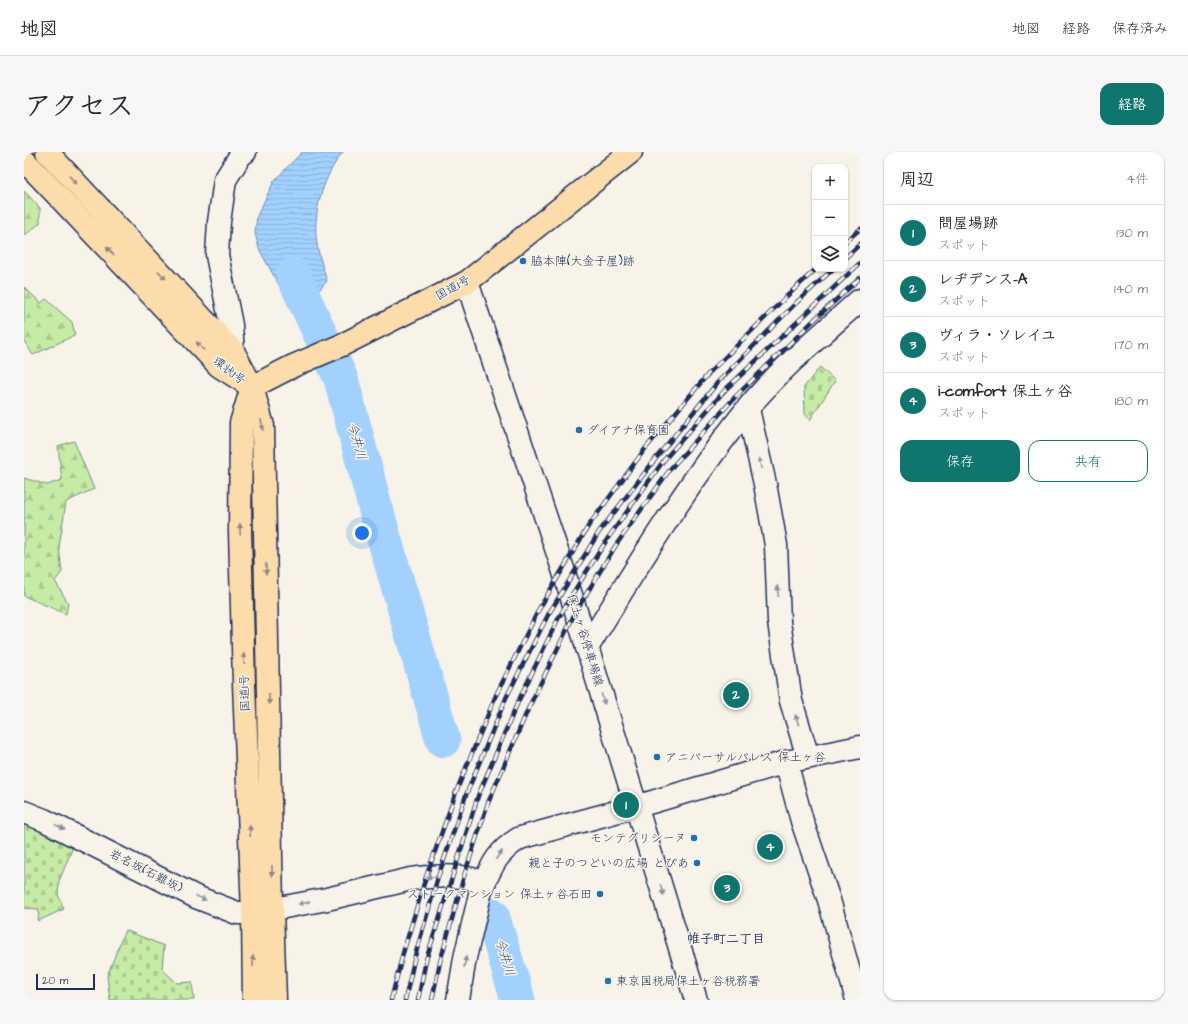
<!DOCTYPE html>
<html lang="ja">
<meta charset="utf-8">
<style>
body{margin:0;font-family:"Architects Daughter","Klee One",sans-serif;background:#f7f7f7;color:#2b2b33}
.controls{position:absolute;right:12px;top:12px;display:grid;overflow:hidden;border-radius:8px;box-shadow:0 1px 3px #0004}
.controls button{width:36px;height:36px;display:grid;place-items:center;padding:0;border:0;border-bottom:1px solid #e1e1e2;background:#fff;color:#2b2b33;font:20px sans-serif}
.scale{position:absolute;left:12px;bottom:10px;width:59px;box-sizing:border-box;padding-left:4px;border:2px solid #1b2f5e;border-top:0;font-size:11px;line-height:14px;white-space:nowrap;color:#1b2f5e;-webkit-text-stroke:3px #f7f3e8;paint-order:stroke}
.you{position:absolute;left:338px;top:381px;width:14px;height:14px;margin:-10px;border:3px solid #fff;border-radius:50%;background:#1a73e8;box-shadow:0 0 0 6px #1a73e833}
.badge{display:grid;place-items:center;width:26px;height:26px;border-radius:50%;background:#0f766e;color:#fff;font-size:13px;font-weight:700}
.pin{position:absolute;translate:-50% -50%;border:2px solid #fff;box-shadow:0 1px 4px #0006}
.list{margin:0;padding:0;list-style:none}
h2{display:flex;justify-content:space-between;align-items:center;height:52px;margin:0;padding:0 16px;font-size:17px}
h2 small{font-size:13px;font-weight:400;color:#7c7c81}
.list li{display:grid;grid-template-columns:26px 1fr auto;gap:12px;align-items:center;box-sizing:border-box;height:56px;padding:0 16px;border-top:1px solid #e1e1e2}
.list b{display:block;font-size:15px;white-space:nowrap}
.list p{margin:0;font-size:13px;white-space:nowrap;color:#7c7c81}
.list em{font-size:13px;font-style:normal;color:#7c7c81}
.actions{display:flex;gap:8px;padding:12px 16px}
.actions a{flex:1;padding:9px 0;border:1px solid #0f766e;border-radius:12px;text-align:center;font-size:14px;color:#0f766e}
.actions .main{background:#0f766e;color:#fff}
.icon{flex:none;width:22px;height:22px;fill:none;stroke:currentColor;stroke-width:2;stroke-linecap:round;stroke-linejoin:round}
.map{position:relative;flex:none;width:836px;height:848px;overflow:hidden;border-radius:12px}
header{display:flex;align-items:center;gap:24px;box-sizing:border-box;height:56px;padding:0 20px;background:#fff;border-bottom:1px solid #e1e1e2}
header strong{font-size:19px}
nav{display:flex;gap:22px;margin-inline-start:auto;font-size:14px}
.intro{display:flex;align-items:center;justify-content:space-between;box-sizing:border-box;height:96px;padding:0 24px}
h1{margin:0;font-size:28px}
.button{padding:10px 18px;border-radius:12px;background:#0f766e;color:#fff;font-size:14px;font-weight:700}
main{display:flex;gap:24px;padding:0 24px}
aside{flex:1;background:#fff;border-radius:12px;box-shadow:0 1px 3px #0004}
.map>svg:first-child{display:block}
.forest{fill:url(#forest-firs);stroke:#708d82}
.cemetery{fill:url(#cemetery-stones);stroke:#708d82}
.water{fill:url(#water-rules);stroke:#6c90be}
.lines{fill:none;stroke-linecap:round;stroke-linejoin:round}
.river{stroke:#a2d1fe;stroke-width:35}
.street-casing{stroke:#1b2f5e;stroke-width:25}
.secondary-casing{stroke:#1b2f5e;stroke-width:25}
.primary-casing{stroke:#1b2f5e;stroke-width:25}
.highway-casing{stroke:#1b2f5e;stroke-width:25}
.street{stroke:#f7f3e8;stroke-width:22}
.secondary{stroke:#f7f3e8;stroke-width:22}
.primary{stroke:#fddcac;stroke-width:22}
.highway{stroke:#fddcac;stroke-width:22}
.rail-casing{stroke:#1b2f5e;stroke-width:4.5}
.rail{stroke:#f7f3e8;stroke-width:3;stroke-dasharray:9;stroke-linecap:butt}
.oneway{fill:#8c8685}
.oneway2{fill:#8991a3}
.poi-dot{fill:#1f6fb2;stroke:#f7f3e8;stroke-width:1.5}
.labels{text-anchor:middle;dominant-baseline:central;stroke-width:3;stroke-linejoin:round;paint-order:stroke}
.poi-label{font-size:12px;fill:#1b2f5e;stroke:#f7f3e8;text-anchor:start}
.street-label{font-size:12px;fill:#1b2f5e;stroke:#f7f3e8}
.water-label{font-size:13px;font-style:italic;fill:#364f7e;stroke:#f7f3e8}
.neighbourhood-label{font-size:13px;font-weight:bold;fill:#1b2f5e;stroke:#f7f3e8}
</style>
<header>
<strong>地図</strong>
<nav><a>地図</a><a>経路</a><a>保存済み</a></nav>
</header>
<div class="intro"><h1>アクセス</h1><a class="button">経路</a></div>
<main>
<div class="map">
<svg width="836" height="848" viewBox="0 0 836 848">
<defs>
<pattern id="forest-firs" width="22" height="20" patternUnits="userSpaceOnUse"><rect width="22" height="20" fill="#c6eba5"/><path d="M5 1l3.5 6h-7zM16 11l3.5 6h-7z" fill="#aaca90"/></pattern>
<pattern id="cemetery-stones" width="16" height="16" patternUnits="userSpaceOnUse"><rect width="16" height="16" fill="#c6eba5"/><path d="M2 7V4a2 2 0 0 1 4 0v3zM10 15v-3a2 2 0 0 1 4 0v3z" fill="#aaca90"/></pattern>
<pattern id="water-rules" width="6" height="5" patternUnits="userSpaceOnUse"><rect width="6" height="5" fill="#a2d1fe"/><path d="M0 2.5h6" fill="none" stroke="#8bb4dc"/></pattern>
</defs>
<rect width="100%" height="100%" fill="#f7f3e8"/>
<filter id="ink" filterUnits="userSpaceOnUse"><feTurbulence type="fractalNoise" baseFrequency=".025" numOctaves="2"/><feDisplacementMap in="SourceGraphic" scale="8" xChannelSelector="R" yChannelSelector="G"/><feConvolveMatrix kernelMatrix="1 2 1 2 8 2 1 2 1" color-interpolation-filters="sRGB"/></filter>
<g filter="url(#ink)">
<g class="forest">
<polygon points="0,39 16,56 16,71 0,84"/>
<polygon points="0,135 17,151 22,147 48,170 51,183 9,203 0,189"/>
<polygon points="50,289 70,337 42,350 35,395 38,420 31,429 44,451 42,462 0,444 0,326 23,333 38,328 34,294"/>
</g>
<g class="cemetery">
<polygon points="796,215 811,229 786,268 781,262 780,235"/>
<polygon points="0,667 49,695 35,729 34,743 40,757 14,769 15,757 0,756"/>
<polygon points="101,778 140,794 138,817 153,831 168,830 170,848 86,848 83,824"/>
</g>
<path class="water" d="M 278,0 L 319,0 C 301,22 290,55 292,84 C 293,99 299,115 303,129 L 291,143 L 301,161 L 277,173 L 235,97 L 231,81 L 233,64 L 250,29 Z"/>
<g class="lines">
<g class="river">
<polyline points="269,123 317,227 352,358 419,588"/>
<polyline points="468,763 494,848"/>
</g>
<defs>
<g id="street">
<polyline points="209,199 207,173 193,103 195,70 201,28 216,4 221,0"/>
<polyline points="724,257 741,332 752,393 755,470 767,549 784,605"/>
<path d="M 563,496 C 613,414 663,332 723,257 C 756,217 797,183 836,148"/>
<polyline points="762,610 778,669 805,748 833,848"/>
<path d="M 0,660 L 20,668 L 172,745 L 213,761 L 229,761 L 303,747 L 387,727 C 408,724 432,722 452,728 L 457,738 L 441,806 L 434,848"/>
<path d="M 457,738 C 468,713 473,700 496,686 L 628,650 L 762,610 L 836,595"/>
</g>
<polyline id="secondary" points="443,130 539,417 672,848"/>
<g id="primary">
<polyline points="23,0 209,199 227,233"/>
<polyline points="0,8 195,214 228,235"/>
</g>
<g id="highway">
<polyline points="228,235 239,274 248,757 251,848"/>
<polyline points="230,848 229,761 220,532 216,379 217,271 228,235 269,214 318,193 443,130 607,0"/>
</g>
</defs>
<use href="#street" class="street-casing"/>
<use href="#secondary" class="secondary-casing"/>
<use href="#primary" class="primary-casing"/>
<use href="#highway" class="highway-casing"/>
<use href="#street" class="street"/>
<use href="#secondary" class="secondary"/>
<use href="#primary" class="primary"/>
<use href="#highway" class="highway"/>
<defs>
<g id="rail">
<polyline points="821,90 836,77"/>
<polyline points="821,106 836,92"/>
<polyline points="367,848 379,801 402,725 432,640 472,543 515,457 565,373 621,297 685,221 764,143 792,117"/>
<polyline points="381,848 391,804 414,725 442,643 482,546 524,463 575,380 633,305 694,230 773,150 809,117"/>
<polyline points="394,848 402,808 454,644 493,552 533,469 547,444 584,386 640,308 702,237 836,111"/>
<polyline points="408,848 416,810 440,724 464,651 505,555 552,459 592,393 647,316 712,244 791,167 836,126"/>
</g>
</defs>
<use href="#rail" class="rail-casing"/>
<use href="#rail" class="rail"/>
</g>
<defs><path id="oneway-solid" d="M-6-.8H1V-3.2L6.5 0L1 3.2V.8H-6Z"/></defs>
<g class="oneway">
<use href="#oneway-solid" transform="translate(49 28) rotate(47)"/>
<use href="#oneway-solid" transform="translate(86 99) rotate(-133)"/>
<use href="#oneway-solid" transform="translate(138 123) rotate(47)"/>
<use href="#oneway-solid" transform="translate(176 194) rotate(-133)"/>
<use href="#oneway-solid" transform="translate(238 273) rotate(80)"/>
<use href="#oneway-solid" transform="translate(216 377) rotate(-91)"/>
<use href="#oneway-solid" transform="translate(242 417) rotate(89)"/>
<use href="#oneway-solid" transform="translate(220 507) rotate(-92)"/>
<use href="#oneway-solid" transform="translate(245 547) rotate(89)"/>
<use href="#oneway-solid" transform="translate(226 679) rotate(-92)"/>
<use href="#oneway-solid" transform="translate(248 719) rotate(89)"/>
<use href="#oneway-solid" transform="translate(229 809) rotate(-91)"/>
</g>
<g class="oneway2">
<use href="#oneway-solid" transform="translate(736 311) rotate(-102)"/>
<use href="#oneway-solid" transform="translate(754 439) rotate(-93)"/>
<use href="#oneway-solid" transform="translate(579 547) rotate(73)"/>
<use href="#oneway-solid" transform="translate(773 568) rotate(-108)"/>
<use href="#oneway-solid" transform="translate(36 675) rotate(26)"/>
<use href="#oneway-solid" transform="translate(475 703) rotate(-52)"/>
<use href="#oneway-solid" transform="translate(408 725) rotate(178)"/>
<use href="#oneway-solid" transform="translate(638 738) rotate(73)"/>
<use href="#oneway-solid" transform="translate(177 746) rotate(22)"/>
<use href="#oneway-solid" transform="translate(280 751) rotate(170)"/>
<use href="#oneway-solid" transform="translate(441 810) rotate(-80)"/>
</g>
</g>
<g class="poi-dot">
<circle cx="499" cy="109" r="4"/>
<circle cx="555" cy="278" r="4"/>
<circle cx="633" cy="605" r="4"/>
<circle cx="670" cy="686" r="4"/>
<circle cx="673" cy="711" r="4"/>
<circle cx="576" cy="742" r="4"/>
<circle cx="584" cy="829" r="4"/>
</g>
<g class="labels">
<g class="poi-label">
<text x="507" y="109">脇本陣(大金子屋)跡</text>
<text x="563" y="278">ダイアナ保育園</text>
<text x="641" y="605">アニバーサルパレス 保土ヶ谷</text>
<text x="662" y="686" text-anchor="end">モンテグリシーヌ</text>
<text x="665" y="711" text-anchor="end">親と子のつどいの広場 とぴあ</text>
<text x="568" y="742" text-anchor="end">ストークマンション 保土ヶ谷石田</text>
<text x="592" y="829">東京国税局保土ヶ谷税務署</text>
</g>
<g class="street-label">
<text transform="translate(429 136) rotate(-29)">国道1号</text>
<text transform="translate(205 219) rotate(37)">環状1号</text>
<text transform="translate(561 488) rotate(73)">保土ヶ谷停車場線</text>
<text transform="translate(221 541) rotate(-92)">国道1号</text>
<text transform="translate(122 719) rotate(27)">岩名坂(石難坂)</text>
</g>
<g class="water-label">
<text transform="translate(333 289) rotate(75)">今井川</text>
<text transform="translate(481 805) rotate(73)">今井川</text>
</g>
<g class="neighbourhood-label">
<text x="702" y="787">帷子町二丁目</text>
</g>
</g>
</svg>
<div class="controls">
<button>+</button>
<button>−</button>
<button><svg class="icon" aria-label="layers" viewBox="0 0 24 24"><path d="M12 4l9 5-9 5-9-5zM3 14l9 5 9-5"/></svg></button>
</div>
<div class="scale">20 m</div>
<div class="you"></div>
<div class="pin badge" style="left:602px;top:653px">1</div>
<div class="pin badge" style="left:712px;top:543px">2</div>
<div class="pin badge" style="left:703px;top:736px">3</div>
<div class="pin badge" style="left:746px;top:695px">4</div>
</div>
<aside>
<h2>周辺<small>4件</small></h2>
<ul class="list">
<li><span class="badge">1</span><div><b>問屋場跡</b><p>スポット</p></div><em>130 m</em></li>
<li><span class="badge">2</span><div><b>レヂデンス-A</b><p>スポット</p></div><em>140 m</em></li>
<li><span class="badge">3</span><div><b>ヴィラ・ソレイユ</b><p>スポット</p></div><em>170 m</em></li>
<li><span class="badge">4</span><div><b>i-comfort 保土ヶ谷</b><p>スポット</p></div><em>180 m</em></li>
</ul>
<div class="actions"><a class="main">保存</a><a>共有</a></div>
</aside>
</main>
